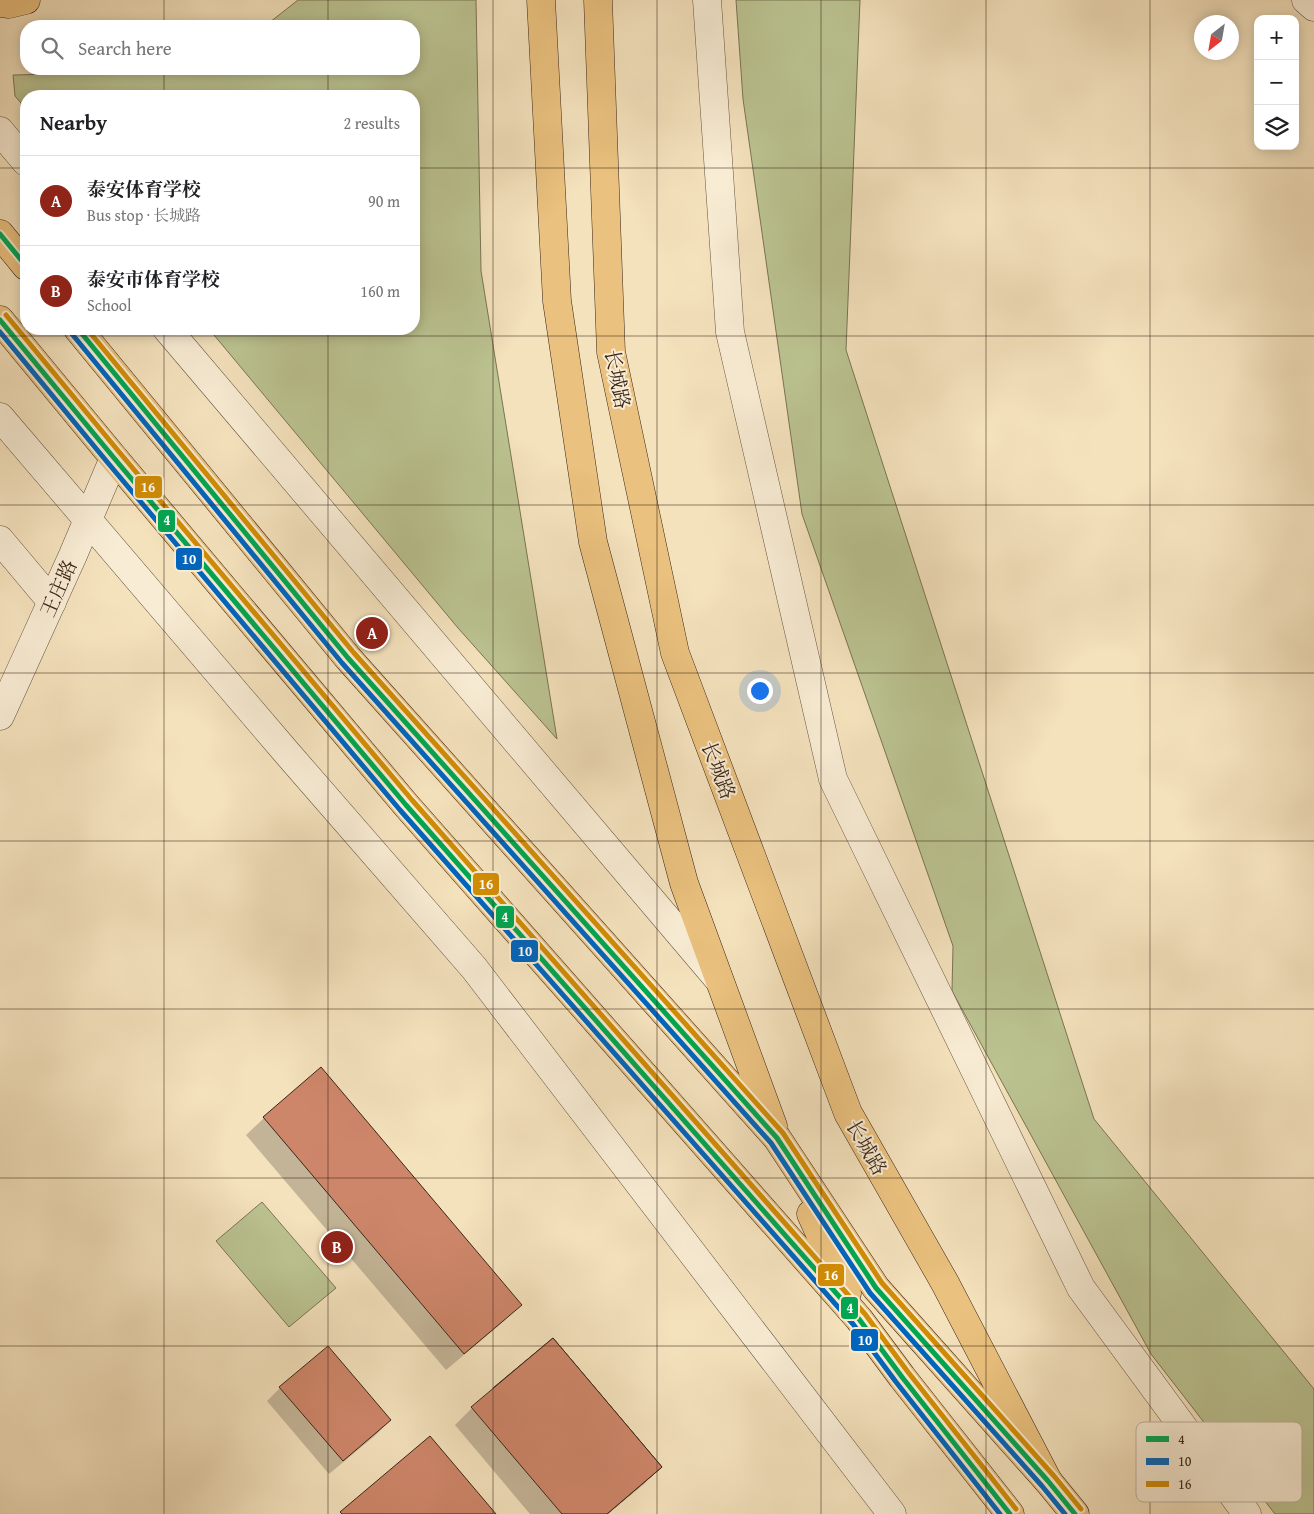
<!DOCTYPE html>
<meta charset="utf-8">
<style>
body{margin:0;font-family:"Gentium Book Plus","Noto Serif SC",serif;background:#f6f6f6;color:#202124}
.controls{position:absolute;right:15px;top:15px;display:grid;overflow:hidden;border-radius:10px;box-shadow:0 2px 12px #0003}
.controls button{width:45px;height:45px;display:grid;place-items:center;padding:0;border:0;border-bottom:1px solid #e0e0e0;background:#fff;color:#202124;font:25px sans-serif}
.compass{position:absolute;left:1194px;top:15px;width:45px;height:45px;border-radius:50%;background:#fff;box-shadow:0 2px 12px #0003;rotate:211deg}
.you{position:absolute;left:759px;top:690px;width:18px;height:18px;margin:-12px;border:4px solid #fff;border-radius:50%;background:#1a73e8;box-shadow:0 0 0 8px #1a73e833}
.badge{display:grid;place-items:center;width:32px;height:32px;border-radius:50%;background:#8f2418;color:#fff;font-size:16px;font-weight:700}
.pin{position:absolute;translate:-50% -50%;border:2px solid #fff;box-shadow:0 1px 5px #0006}
.list{margin:0;padding:0;list-style:none}
h2{display:flex;justify-content:space-between;align-items:center;height:65px;margin:0;padding:0 20px;font-size:21px}
h2 small{font-size:16px;font-weight:400;color:#757577}
.list li{display:grid;grid-template-columns:32px 1fr auto;gap:15px;align-items:center;box-sizing:border-box;height:90px;padding:0 20px;border-top:1px solid #e0e0e0}
.list b{display:block;font-size:19px;white-space:nowrap}
.list p{margin:0;font-size:16px;white-space:nowrap;color:#757577}
.list em{font-size:16px;font-style:normal;color:#757577}
.icon{flex:none;width:28px;height:28px;fill:none;stroke:currentColor;stroke-width:2;stroke-linecap:round;stroke-linejoin:round}
.map{position:relative;flex:none;width:1314px;height:1514px;overflow:hidden}
.search{position:absolute;background:#fff;box-shadow:0 2px 12px #0003;left:20px;top:20px;width:400px;height:55px;display:flex;align-items:center;gap:12px;box-sizing:border-box;padding:0 18px;border-radius:20px;color:#757577;font-size:19px}
.panel{position:absolute;background:#fff;box-shadow:0 2px 12px #0003;left:20px;top:90px;width:400px;height:245px;border-radius:20px}
.map>svg:first-child{display:block}
.green{fill:#bbc391;stroke:#7a7454}
.shadow{fill:#0003}
.building{fill:#ce866a;stroke:#3a2518}
.lines{fill:none;stroke-linecap:round;stroke-linejoin:round}
.minor-casing{stroke:#685441;stroke-width:29}
.major-casing{stroke:#3a2518;stroke-width:29}
.minor{stroke:#f8ecd4;stroke-width:28}
.major{stroke:#eac17e;stroke-width:28}
.bus-1-casing{stroke:#f8ecd4;stroke-width:9}
.bus-2-casing{stroke:#f8ecd4;stroke-width:9}
.bus-3-casing{stroke:#f8ecd4;stroke-width:9}
.bus-1{stroke:#00a651;stroke-width:5}
.bus-2{stroke:#0065bd;stroke-width:5}
.bus-3{stroke:#d18c05;stroke-width:5}
.grid{fill:none;stroke:#3a2518;stroke-width:1;stroke-opacity:0.55}
.labels{text-anchor:middle;dominant-baseline:central;stroke-width:4;stroke-linejoin:round;paint-order:stroke}
.street-label{font-size:20px;fill:#3a2518;stroke:#f8ecd4}
.key{fill:#f8ecd4;stroke:#bfb09c;stroke-width:1}
.key-label{font-size:14px;fill:#3a2518}
.line-badge{stroke:#f8ecd4;stroke-width:2}
.badge-label{font-size:14px;text-anchor:middle;font-weight:bold;fill:#fff}
</style>
<div class="map">
<svg width="1314" height="1514" viewBox="0 0 1314 1514">
<rect width="100%" height="100%" fill="#f4e2bd"/>
<filter id="stains"><feTurbulence type="fractalNoise" baseFrequency=".004" numOctaves="4"/><feColorMatrix values="0 0 0 0 .2 0 0 0 0 .09 0 0 0 0 .02 0 0 0 .5 -.17"/></filter>
<radialGradient id="worn" r=".72"><stop offset=".6" stop-color="#630" stop-opacity="0"/><stop offset="1" stop-color="#630" stop-opacity=".3"/></radialGradient>
<g class="green">
<polygon points="298,0 476,0 481,271 557,739 458,628 209,329 414,329 414,96 26,96 26,109 15,96 13,75 95,73 112,69 414,69 414,26 265,26"/>
<polygon points="736,0 860,0 846,350 1094,1119 1314,1389 1314,1514 1275,1514 1151,1354 952,991 953,946 802,514 743,99"/>
<polygon points="262,1202 336,1288 289,1327 216,1241"/>
</g>
<g class="shadow">
<polygon points="321,1069 520,1305 503,1322 446,1370 246,1135 264,1118"/>
<polygon points="280,1388 390,1420 377,1434 329,1474 267,1401"/>
<polygon points="472,1408 661,1467 643,1485 608,1514 530,1514 455,1425"/>
</g>
<g class="building">
<polygon points="321,1067 522,1305 464,1354 263,1117"/>
<polygon points="553,1338 662,1467 607,1514 600,1514 493,1388"/>
<polygon points="553,1338 662,1467 607,1514 562,1514 471,1407"/>
<polygon points="328,1346 391,1420 343,1461 279,1387"/>
<polygon points="430,1436 496,1514 342,1514 340,1512"/>
</g>
<g class="lines">
<defs>
<g id="minor">
<polyline points="707,0 730,332 833,779 1081,1288 1247,1514"/>
<polyline points="1306,0 1314,7"/>
<polyline points="0,131 26,162"/>
<polyline points="167,329 719,980"/>
<polyline points="0,417 287,753 474,968 892,1514"/>
<polyline points="0,540 52,602"/>
<polyline points="0,716 73,555 114,458"/>
</g>
<g id="major">
<polyline points="541,0 557,301 593,542 684,883 773,1126"/>
<polyline points="598,0 611,352 675,653 848,1113 945,1283 1048,1481"/>
<polyline points="0,3 9,4 26,0"/>
<polyline points="0,234 26,266"/>
<polyline points="0,320 114,458 406,805 859,1319 902,1377 1010,1514"/>
<polyline points="78,329 348,658 777,1138 876,1288 1048,1481 1075,1514"/>
<polyline points="811,1214 847,1293"/>
</g>
</defs>
<use href="#minor" class="minor-casing"/>
<use href="#major" class="major-casing"/>
<use href="#minor" class="minor"/>
<use href="#major" class="major"/>
<defs>
<g id="bus-1">
<polyline points="0,234 26,266"/>
<polyline points="0,320 114,458 406,805 859,1319 902,1377 1010,1514"/>
<polyline points="78,329 348,658 777,1138 876,1288 1048,1481 1075,1514"/>
</g>
<g id="bus-2">
<polyline points="0,332 108,463 400,810 853,1324 896,1382 1000,1514"/>
<polyline points="72,334 342,663 771,1143 870,1293 1042,1486 1065,1514"/>
</g>
<g id="bus-3">
<polyline points="6,315 120,453 412,800 865,1314 908,1372 1016,1509"/>
<polyline points="87,329 354,653 783,1133 882,1283 1054,1476 1081,1509"/>
</g>
</defs>
<use href="#bus-1" class="bus-1-casing"/>
<use href="#bus-2" class="bus-2-casing"/>
<use href="#bus-3" class="bus-3-casing"/>
<use href="#bus-1" class="bus-1"/>
<use href="#bus-2" class="bus-2"/>
<use href="#bus-3" class="bus-3"/>
</g>
<path class="grid" d="M 164,0 L 164,26M 328,0 L 328,26M 493,0 L 493,1514M 657,0 L 657,1514M 821,0 L 821,1514M 986,0 L 986,1514M 1150,0 L 1150,1514M 164,69 L 164,96M 328,69 L 328,96M 0,168 L 26,168M 414,168 L 1314,168M 164,329 L 164,1514M 328,329 L 328,1514M 0,336 L 1314,336M 0,505 L 1314,505M 0,673 L 1314,673M 0,841 L 1314,841M 0,1009 L 1314,1009M 0,1178 L 1314,1178M 0,1346 L 1314,1346"/>
<g class="labels">
<g class="street-label">
<text transform="translate(618 379) rotate(79)">长城路</text>
<text transform="translate(58 588) rotate(-66)">王庄路</text>
<text transform="translate(719 770) rotate(69)">长城路</text>
<text transform="translate(867 1147) rotate(60)">长城路</text>
</g>
</g>
<rect x="1136" y="1422" width="166" height="80" rx="8" class="key"/>
<rect x="1146" y="1436" width="23" height="6" fill="#00a651"/>
<rect x="1146" y="1458" width="23" height="7" fill="#0065bd"/>
<rect x="1146" y="1481" width="23" height="6" fill="#d18c05"/>
<g class="key-label">
<text x="1178" y="1444">4</text>
<text x="1178" y="1466">10</text>
<text x="1178" y="1489">16</text>
</g>
<g class="line-badge">
<rect x="134" y="475" width="29" height="24" rx="5" fill="#d18c05"/>
<rect x="157" y="509" width="19" height="24" rx="5" fill="#00a651"/>
<rect x="175" y="547" width="28" height="24" rx="5" fill="#0065bd"/>
<rect x="472" y="872" width="28" height="24" rx="5" fill="#d18c05"/>
<rect x="495" y="905" width="20" height="24" rx="5" fill="#00a651"/>
<rect x="510" y="939" width="29" height="24" rx="5" fill="#0065bd"/>
<rect x="817" y="1263" width="28" height="24" rx="5" fill="#d18c05"/>
<rect x="840" y="1296" width="19" height="24" rx="5" fill="#00a651"/>
<rect x="850" y="1328" width="29" height="24" rx="5" fill="#0065bd"/>
</g>
<g class="badge-label">
<text x="148" y="492">16</text>
<text x="167" y="525">4</text>
<text x="189" y="564">10</text>
<text x="486" y="889">16</text>
<text x="505" y="922">4</text>
<text x="525" y="956">10</text>
<text x="831" y="1280">16</text>
<text x="850" y="1313">4</text>
<text x="865" y="1345">10</text>
</g>
<rect width="100%" height="100%" filter="url(#stains)"/>
<rect width="100%" height="100%" fill="url(#worn)"/>
</svg>
<div class="controls">
<button>+</button>
<button>−</button>
<button><svg class="icon" aria-label="layers" viewBox="0 0 24 24"><path d="M12 4l9 5-9 5-9-5zM3 14l9 5 9-5"/></svg></button>
</div>
<svg class="compass" viewBox="-18 -18 36 36"><path d="M0-13l5 13h-10z" fill="#e53935"/><path d="M0 13l5-13h-10z" fill="#757577"/></svg>
<div class="you"></div>
<div class="pin badge" style="left:372px;top:633px">A</div>
<div class="pin badge" style="left:337px;top:1247px">B</div>
<div class="search"><svg class="icon" aria-label="search" viewBox="0 0 24 24"><circle cx="10" cy="10" r="6"/><path d="M15 15l6 6"/></svg>Search here</div>
<section class="panel">
<h2>Nearby<small>2 results</small></h2>
<ul class="list">
<li><span class="badge">A</span><div><b>泰安体育学校</b><p>Bus stop · 长城路</p></div><em>90 m</em></li>
<li><span class="badge">B</span><div><b>泰安市体育学校</b><p>School</p></div><em>160 m</em></li>
</ul>
</section>
</div>
